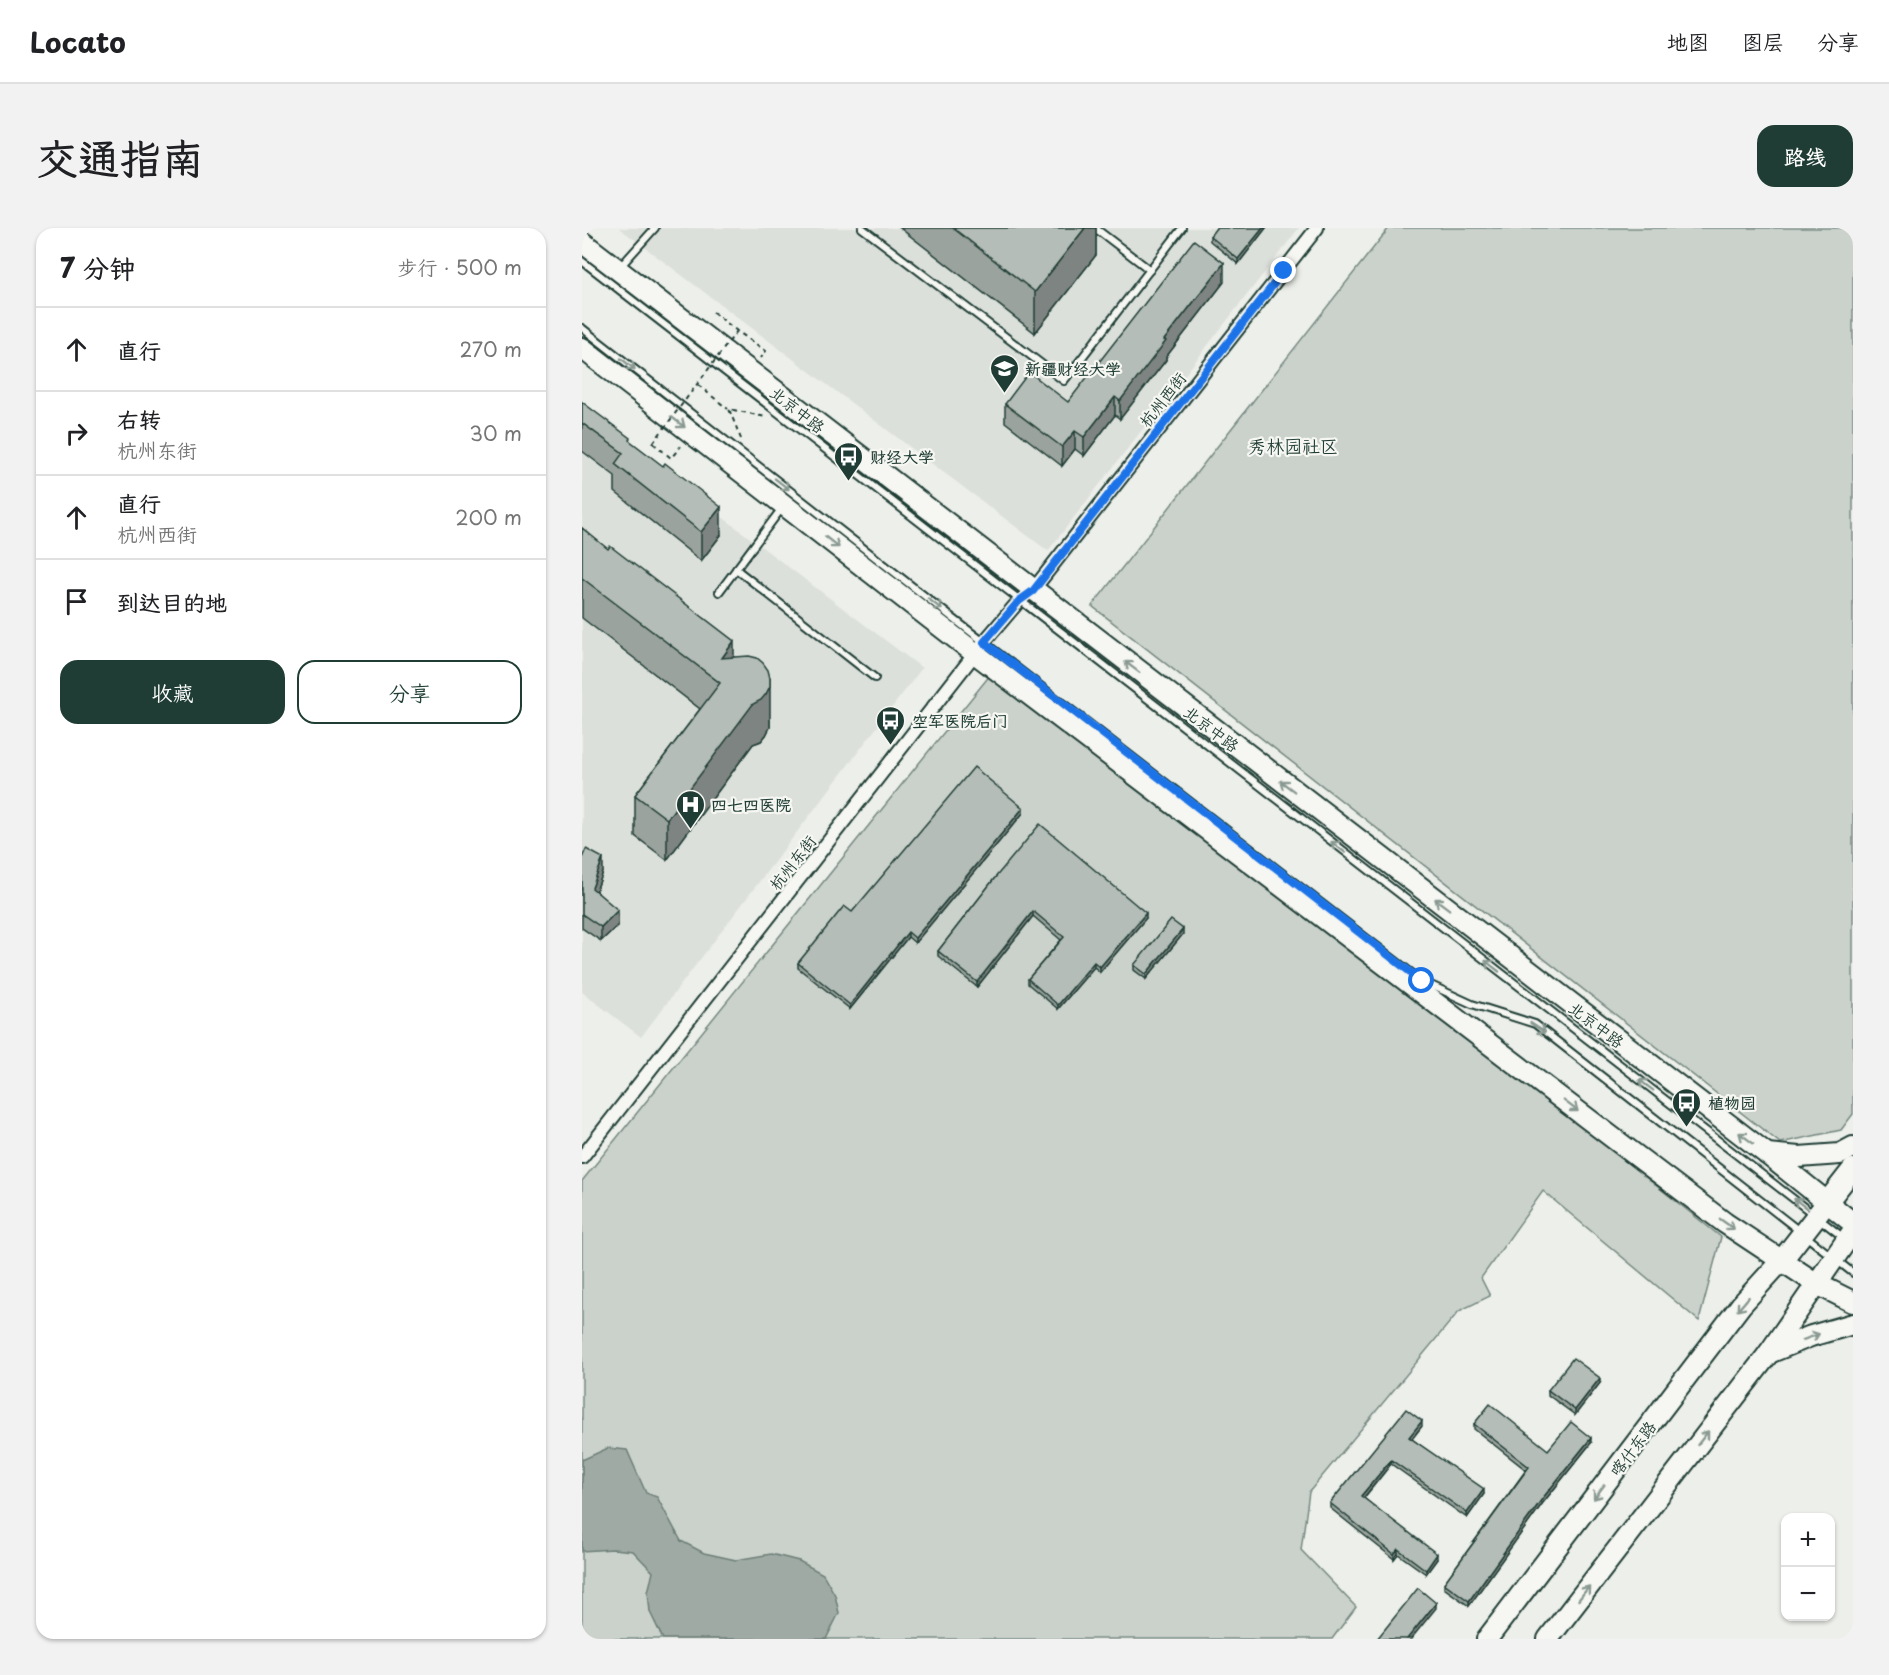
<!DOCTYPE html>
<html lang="zh">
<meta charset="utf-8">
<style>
body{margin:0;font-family:"Playpen Sans","LXGW WenKai TC",sans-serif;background:#f2f2f2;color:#202124}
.controls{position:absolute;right:18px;bottom:18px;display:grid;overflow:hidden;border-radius:12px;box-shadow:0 2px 4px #0004}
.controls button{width:54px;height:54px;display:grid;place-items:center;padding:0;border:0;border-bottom:2px solid #e0e0e0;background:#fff;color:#202124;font:30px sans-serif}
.stop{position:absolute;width:18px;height:18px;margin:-14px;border:4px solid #1a73e8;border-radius:50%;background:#fff}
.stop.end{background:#1a73e8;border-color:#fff;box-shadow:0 2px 6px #0008}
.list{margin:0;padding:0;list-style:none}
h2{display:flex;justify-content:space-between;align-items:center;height:78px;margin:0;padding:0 24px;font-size:26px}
h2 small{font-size:20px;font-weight:400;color:#757577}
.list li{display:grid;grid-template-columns:39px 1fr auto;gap:18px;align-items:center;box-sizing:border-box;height:84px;padding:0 24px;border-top:2px solid #e0e0e0}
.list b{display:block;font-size:22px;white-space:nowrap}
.list p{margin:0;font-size:20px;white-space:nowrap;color:#757577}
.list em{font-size:20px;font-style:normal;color:#757577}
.actions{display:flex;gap:12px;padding:18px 24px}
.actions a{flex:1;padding:14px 0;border:2px solid #1f3d34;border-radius:18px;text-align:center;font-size:21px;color:#1f3d34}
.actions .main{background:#1f3d34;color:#fff}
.icon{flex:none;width:33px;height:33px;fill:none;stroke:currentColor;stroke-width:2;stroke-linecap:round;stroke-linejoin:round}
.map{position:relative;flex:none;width:1271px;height:1411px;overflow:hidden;border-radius:18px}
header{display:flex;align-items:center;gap:36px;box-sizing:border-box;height:84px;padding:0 30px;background:#fff;border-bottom:2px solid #e0e0e0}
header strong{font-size:28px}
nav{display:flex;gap:33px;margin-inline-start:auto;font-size:21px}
.intro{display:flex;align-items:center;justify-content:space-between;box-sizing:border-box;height:144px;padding:0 36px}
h1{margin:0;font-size:42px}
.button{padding:15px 27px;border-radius:18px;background:#1f3d34;color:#fff;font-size:21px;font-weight:700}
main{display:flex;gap:36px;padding:0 36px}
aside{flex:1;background:#fff;border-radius:18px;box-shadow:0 2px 4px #0004}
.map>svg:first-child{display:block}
.built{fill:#dce0db}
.green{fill:#cbd2cc;stroke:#758880;stroke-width:1.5}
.water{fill:#9faaa4;stroke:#6c7e77;stroke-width:1.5}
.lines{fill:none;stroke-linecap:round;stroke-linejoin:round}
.lane-casing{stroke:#1f3d34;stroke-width:10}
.street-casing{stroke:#1f3d34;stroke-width:16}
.primary-casing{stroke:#1f3d34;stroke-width:24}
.path{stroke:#1f3d34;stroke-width:2;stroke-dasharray:4.5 4.5;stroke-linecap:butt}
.lane{stroke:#f6f6f2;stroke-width:6}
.street{stroke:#f6f6f2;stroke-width:12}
.primary{stroke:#f6f6f2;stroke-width:20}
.path-bridge{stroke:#1f3d34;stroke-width:2;stroke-dasharray:4.5 4.5;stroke-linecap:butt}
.wall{fill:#9ba39e;stroke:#1f3d34;stroke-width:1.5}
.shaded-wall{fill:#7e8481;stroke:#1f3d34;stroke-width:1.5}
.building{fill:#b4bdb8;stroke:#1f3d34;stroke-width:1.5}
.oneway{stroke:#8a9a93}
.route{stroke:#1a73e8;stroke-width:8}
.labels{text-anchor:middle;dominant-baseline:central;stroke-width:4.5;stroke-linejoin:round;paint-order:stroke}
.poi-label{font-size:16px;font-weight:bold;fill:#1f3d34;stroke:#f6f6f2;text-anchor:start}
.street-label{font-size:16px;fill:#1f3d34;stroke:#f6f6f2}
.neighbourhood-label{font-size:18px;fill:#1f3d34;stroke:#f6f6f2}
</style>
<header>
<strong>Locato</strong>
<nav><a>地图</a><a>图层</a><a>分享</a></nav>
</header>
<div class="intro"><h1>交通指南</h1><a class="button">路线</a></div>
<main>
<aside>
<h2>7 分钟<small>步行 · 500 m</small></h2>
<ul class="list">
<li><svg class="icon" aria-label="ahead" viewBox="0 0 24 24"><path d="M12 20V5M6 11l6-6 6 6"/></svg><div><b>直行</b></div><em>270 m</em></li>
<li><svg class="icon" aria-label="right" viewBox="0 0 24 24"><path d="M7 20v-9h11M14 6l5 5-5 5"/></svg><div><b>右转</b><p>杭州东街</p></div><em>30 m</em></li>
<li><svg class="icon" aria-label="ahead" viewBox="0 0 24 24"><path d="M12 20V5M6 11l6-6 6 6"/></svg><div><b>直行</b><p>杭州西街</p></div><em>200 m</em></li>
<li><svg class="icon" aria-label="arrive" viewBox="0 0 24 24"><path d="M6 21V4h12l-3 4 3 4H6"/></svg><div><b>到达目的地</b></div></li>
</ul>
<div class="actions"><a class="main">收藏</a><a>分享</a></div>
</aside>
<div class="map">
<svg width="1271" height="1411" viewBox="0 0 1271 1411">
<rect width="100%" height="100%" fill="#edefea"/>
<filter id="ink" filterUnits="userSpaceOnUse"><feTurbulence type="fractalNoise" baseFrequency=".0167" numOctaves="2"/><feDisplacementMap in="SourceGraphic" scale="12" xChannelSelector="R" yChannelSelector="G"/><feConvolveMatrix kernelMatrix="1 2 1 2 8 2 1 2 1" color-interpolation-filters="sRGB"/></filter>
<g filter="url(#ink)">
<g class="built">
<polygon points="37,0 717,0 466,323"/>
<polygon points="0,183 340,440 59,809 0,764"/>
</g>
<g class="green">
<polygon points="807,0 1271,0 1271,886 1259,902 1198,915 510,378"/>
<polygon points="417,436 1139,1009 1117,1093 961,963 899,1050 908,1068 877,1083 727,1264 719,1322 774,1379 750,1411 0,1411 0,953"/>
</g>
<polygon class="water" points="26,1220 45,1222 64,1265 75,1269 99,1313 122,1325 154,1332 189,1326 217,1333 241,1346 253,1367 257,1385 244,1411 81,1411 68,1384 66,1364 71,1344 51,1323 31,1321 0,1323 0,1232"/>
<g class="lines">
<defs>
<g id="lane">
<polyline points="280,0 482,153 600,0"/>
<polyline points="513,0 568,42"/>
<polyline points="0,33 1262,1010"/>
<polyline points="38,39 73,0"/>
<polyline points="0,100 372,391 840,753 890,776 953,796 1271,1045"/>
<polyline points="154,341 293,450"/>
<polyline points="137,364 200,280"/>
</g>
<polyline id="street" points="0,929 402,414 437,373 451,362 735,0"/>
<g id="primary">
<polyline points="0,14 1185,926 1271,995"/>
<polyline points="0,120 394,426 1143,995 1235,1056 1271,1074"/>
<polyline points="1185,926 1217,929 1258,926 1271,919"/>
<polyline points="1187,1125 1229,1108 1271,1096"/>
<polyline points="905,1411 1159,1077 1200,1032 1271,941"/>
<polyline points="966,1411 1187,1125 1271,1003"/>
</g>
</defs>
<use href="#lane" class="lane-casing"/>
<use href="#street" class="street-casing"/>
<use href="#primary" class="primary-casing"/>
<g class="path">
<polyline points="131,84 155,103 184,123 179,130"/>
<polyline points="116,157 146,181"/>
<polyline points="159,211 147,181 184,189"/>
<polyline points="71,215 89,230 99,218"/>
</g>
<use href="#lane" class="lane"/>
<use href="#street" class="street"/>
<use href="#primary" class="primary"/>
<polyline class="path-bridge" points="71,215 155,103"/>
</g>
<g class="wall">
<polygon points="318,0 514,0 514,27 453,105"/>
<polygon points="684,0 656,36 628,13 628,8"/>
<polygon points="642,54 584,129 584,132 538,191 533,187 502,228 493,221 480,238 423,194 423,176 486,174"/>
<polygon points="0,174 48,213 139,307 119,333 33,264 33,248 0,223"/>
<polygon points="0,300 152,429 188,491 188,499 184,507 179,513 171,516 85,632 53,608 53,567 118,481 0,390"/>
<polygon points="441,585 333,715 326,709 268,781 216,740 216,735 270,684"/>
<polygon points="0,630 21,644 14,663 36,697 19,713 0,700"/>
<polygon points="412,651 564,690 518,744 512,739 476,781 446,756 446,751 479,712 451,688 395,759 356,728 356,723"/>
<polygon points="601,706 564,751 552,742 552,737"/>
<polygon points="1018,1155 993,1187 966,1167 966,1162"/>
<polygon points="892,1196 966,1222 1009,1215 960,1276 887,1378 862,1360 862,1355 944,1242 892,1201"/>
<polygon points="840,1198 830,1211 902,1266 885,1290 809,1236 782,1270 855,1331 844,1346 816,1326 812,1331 748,1280 748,1275"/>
</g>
<g class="shaded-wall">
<polygon points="503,0 514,0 514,27 453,105 453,64"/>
<polygon points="681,0 684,0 656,36 656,31"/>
<polygon points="642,35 642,54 584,129 584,132 538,191 538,173 582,112"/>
<polygon points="533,169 533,187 502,228 502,209"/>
<polygon points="493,203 493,221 480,238 480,219"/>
<polygon points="139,279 139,307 119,333 119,304"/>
<polygon points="152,413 152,454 140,430"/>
<polygon points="188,450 188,499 184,507 179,513 171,516 85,632 85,591"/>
<polygon points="441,580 441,585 333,715 333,710"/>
<polygon points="21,630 21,644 10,674 10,660"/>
<polygon points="36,682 36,697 19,713 19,699"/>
<polygon points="451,683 451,688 395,759 395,754"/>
<polygon points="564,685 564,690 518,744 518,739"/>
<polygon points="601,701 601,706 564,751 564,746"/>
<polygon points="326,704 326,709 268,781 268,777"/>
<polygon points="512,734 512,739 476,781 476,777"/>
<polygon points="1018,1150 1018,1155 993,1187 993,1182"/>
<polygon points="840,1193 840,1198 827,1214 827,1209"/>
<polygon points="1009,1210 1009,1215 960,1276 887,1378 887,1373 960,1271"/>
<polygon points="809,1232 809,1236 779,1273 779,1268"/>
<polygon points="902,1261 902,1266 885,1290 885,1285"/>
<polygon points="816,1321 816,1326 812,1331 812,1326"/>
<polygon points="855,1326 855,1331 844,1346 844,1342"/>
<polygon points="854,1375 854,1380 829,1411 825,1411"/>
</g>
<g class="building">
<polygon points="371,0 503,0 453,64"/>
<polygon points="634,0 681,0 656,31 628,8"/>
<polygon points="612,12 642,35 582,112 584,113 538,173 533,169 502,209 493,203 480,219 423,176 447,144 486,174"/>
<polygon points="0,174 48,210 47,212 81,238 83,235 139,279 119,304 33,236 41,225 0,195"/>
<polygon points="0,300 26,321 28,318 152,413 140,430 167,428 175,430 181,435 186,442 188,450 188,458 184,466 179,472 171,476 85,591 53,567 138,455 0,350"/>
<polygon points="392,539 441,580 333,710 326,704 268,777 216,735 262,678 270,684"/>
<polygon points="458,596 564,685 518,739 512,734 476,777 446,751 482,709 451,683 395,754 356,723 412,651"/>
<polygon points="4,621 21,630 10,660 36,682 19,699 0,686 0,630"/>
<polygon points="589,692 601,701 564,746 552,737"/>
<polygon points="991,1130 1018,1150 993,1182 966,1162"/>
<polygon points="908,1176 966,1222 989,1194 1009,1210 960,1271 887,1373 862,1355 947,1239 892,1196"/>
<polygon points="824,1181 840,1193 827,1209 902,1261 885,1285 809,1232 779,1268 855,1326 844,1342 816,1321 812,1326 748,1275"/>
<polygon points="836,1360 854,1375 825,1411 795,1411"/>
</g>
<defs><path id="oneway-shaft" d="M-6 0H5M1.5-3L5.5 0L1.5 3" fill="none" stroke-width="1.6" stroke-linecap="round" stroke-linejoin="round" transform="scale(1.5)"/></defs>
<g class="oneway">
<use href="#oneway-shaft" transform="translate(46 136) rotate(38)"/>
<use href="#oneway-shaft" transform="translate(96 194) rotate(38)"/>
<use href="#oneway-shaft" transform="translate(200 256) rotate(38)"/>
<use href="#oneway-shaft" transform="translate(250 314) rotate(38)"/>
<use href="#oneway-shaft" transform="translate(353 376) rotate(38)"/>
<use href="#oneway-shaft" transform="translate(550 439) rotate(-143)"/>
<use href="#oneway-shaft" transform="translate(705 558) rotate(-143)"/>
<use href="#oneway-shaft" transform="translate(756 619) rotate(-142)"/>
<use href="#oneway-shaft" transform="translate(860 676) rotate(-143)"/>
<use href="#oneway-shaft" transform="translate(910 738) rotate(-142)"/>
<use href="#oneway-shaft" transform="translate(956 800) rotate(33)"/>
<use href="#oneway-shaft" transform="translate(1064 857) rotate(-143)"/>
<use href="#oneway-shaft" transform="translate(989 878) rotate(37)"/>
<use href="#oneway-shaft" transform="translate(1164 910) rotate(-143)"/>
<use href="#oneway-shaft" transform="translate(1219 976) rotate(-142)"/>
<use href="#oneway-shaft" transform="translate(1145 996) rotate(35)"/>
<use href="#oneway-shaft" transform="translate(1161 1076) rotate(130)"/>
<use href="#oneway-shaft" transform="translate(1229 1109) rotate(-20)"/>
<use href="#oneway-shaft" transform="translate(1121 1210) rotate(-52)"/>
<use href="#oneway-shaft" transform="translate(1017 1264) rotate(127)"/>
<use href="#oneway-shaft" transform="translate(1002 1365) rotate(-52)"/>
</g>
</g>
<g class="lines" filter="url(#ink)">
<polyline class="route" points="702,43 451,363 437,373 402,414 840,753"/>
</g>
<defs>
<symbol id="university-pin" viewBox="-11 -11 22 30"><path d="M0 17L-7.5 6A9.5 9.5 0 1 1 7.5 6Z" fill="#1f3d34" stroke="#f6f6f2"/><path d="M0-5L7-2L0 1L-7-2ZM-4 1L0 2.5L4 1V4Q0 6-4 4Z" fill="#fff"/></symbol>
<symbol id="bus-pin" viewBox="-11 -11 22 30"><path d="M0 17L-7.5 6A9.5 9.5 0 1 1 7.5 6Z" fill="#1f3d34" stroke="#f6f6f2"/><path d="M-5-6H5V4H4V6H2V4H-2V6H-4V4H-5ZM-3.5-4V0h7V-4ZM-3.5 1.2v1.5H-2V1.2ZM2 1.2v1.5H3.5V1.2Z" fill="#fff"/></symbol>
<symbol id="hospital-pin" viewBox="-11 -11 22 30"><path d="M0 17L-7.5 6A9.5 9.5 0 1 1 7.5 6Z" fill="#1f3d34" stroke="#f6f6f2"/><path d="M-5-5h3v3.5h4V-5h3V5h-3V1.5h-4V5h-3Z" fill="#fff"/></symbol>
</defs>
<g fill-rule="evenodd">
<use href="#university-pin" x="406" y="124" width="33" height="45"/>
<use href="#bus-pin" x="250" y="212" width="33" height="45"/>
<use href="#bus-pin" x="292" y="476" width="33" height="45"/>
<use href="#hospital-pin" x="92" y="560" width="33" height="45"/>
<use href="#bus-pin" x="1088" y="858" width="33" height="45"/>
</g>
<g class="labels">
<g class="poi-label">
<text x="443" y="140">新疆财经大学</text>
<text x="288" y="228">财经大学</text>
<text x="330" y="492">空军医院后门</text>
<text x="129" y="576">四七四医院</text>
<text x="1126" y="874">植物园</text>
</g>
<g class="street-label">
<text transform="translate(580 171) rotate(-52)">杭州西街</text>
<text transform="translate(216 181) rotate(38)">北京中路</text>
<text transform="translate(630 500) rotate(37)">北京中路</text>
<text transform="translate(210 634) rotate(-52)">杭州东街</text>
<text transform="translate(1015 796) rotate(37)">北京中路</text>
<text transform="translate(1050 1220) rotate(-53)">喀什东路</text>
</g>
<g class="neighbourhood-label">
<text x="711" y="217">秀林园社区</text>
</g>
</g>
</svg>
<div class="controls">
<button>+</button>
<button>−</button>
</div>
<div class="stop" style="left:840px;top:753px"></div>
<div class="stop end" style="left:702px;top:43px"></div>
</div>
</main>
